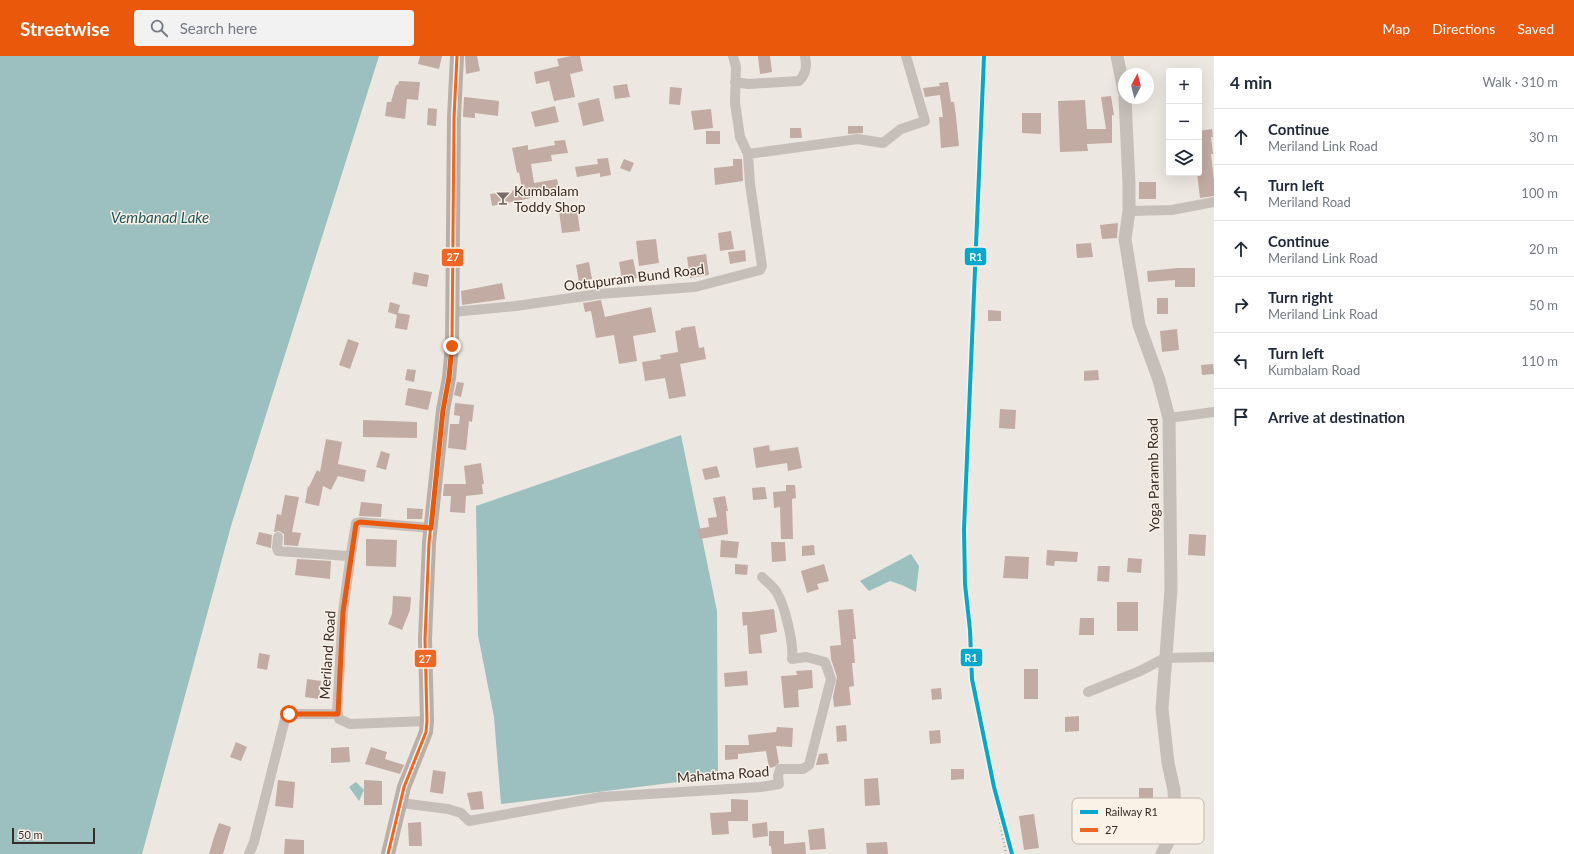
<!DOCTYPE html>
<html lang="en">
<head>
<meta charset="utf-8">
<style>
	:root { --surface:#fff; --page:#f2f2f3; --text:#1f2937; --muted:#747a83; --line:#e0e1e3; --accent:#ea580c }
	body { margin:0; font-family:Lato,sans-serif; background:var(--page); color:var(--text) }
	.controls { position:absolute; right:12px; top:12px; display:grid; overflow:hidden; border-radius:4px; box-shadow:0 4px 16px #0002 }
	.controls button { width:36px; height:36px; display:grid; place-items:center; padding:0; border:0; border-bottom:1px solid var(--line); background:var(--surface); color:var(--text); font:20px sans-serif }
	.compass { position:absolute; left:1118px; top:12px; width:36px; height:36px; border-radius:50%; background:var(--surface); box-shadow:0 4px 16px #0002; rotate:7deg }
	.scale { position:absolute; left:12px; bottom:10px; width:83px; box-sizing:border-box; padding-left:4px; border:2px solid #372c27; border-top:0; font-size:11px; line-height:14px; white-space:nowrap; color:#372c27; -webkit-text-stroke:3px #faf1e7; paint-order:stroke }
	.stop { position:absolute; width:12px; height:12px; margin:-9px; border:3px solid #ea580c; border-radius:50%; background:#fff }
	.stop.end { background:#ea580c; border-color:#fff; box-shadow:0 1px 4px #0008 }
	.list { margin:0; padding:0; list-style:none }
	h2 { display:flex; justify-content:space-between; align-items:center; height:52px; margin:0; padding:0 16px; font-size:17px }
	h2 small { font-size:13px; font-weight:400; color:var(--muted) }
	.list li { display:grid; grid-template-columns:26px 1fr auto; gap:12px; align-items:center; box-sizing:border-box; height:56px; padding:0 16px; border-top:1px solid var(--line) }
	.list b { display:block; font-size:15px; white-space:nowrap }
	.list p { margin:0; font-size:13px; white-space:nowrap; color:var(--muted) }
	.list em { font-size:13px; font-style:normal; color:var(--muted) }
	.icon { flex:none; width:22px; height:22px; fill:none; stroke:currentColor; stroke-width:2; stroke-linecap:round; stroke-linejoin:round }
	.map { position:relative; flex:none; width:1214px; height:798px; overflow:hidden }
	header { display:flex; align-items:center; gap:24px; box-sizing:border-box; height:56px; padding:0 20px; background:var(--accent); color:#fff }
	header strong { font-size:19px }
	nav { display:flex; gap:22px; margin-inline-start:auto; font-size:14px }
	.search { width:280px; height:36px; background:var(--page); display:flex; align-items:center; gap:10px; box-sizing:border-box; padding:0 14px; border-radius:4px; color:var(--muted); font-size:15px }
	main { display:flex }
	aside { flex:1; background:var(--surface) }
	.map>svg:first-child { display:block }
	.water { fill:#9cbfbf }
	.building { fill:#c2aba2 }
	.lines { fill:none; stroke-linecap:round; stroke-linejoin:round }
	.minor { stroke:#c6bfb9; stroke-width:10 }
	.tertiary { stroke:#c6bfb9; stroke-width:13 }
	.secondary { stroke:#b7afa9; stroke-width:14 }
	.rail { stroke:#aea8a3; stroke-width:3; stroke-dasharray:1 3; stroke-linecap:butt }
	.bus-1-casing { stroke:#faf1e7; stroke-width:6 }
	.bus-1 { stroke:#f26522; stroke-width:3 }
	.rail-1-casing { stroke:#faf1e7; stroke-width:7 }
	.rail-1 { stroke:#00a9ce; stroke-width:4 }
	.route { stroke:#ea580c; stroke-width:5 }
	.labels { text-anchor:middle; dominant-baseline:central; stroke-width:3; stroke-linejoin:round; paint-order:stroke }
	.poi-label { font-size:14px; fill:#372c27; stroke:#faf1e7; text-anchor:start }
	.street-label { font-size:14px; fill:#372c27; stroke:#faf1e7 }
	.water-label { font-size:15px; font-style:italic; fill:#1b565a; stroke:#faf1e7 }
	.key { fill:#faf1e7; stroke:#c0b6ad; stroke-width:1 }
	.key-label { font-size:11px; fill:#372c27 }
	.line-badge { stroke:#faf1e7; stroke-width:1.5 }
	.badge-label { font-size:11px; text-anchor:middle; font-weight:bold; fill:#fff }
</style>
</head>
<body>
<header>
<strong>Streetwise</strong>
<div class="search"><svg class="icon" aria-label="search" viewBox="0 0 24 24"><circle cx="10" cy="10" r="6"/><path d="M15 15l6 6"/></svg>Search here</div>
<nav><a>Map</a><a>Directions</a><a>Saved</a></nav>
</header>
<main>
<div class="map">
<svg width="1214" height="798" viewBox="0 0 1214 798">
	<rect width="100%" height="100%" fill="#ede7e1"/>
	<path class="water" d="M0,0h379l-148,470 -89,328h-142z
		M681,379l36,176 1,166 -217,27 -7,-87 -16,-82 -2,-129z
		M911,498l8,12 -3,26 -14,-7 -12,-4 -21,10 -9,-10z
		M356,726l8,8 -5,11 -10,-14z"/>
	<path class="building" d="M420,0h22l-3,13 -21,-5z
		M465,0h12l3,15 -14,3z
		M571,0h9l3,15 -13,3 5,23 -21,4 -5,-20 -13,3 -2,-12 25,-6 -2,-7z
		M758,0h12l2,16 -12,2z
		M399,25l21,1 -2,18 -11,-1 -2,20 -20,-3 2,-14h4l5,-17h2z
		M948,26l3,20h3l2,14 3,30 -18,2 -2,-31h4l-3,-22 -15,2 -2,-9 17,-2 -1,-3z
		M627,28l3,13 -15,2 -2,-13z
		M670,31l12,1 -2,17 -11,-1z
		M1111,40l3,19h-2v28l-25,1 1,7 -28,1 -2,-51 27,-1 2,29h19l-5,-32z
		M464,41l35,4 -1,15 -23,-3v5l-12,-1z
		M599,42l5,23 -21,5 -5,-23z
		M555,50l4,16 -24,5 -4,-15z
		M428,52l9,1 -1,17 -9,-1z
		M711,53l2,19 -19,2 -3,-19z
		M1022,57h19v21l-19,-1z
		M848,70h15v7l-15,1z
		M790,72h11l1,10h-12z
		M1212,73l1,8h-2l2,17h-2l3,26v16l-14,2 -3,-25h2v-42z
		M706,75h14v13h-14z
		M565,84l3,13 -17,2 1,6 -21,3 3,19 23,-4 3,13 -68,14 -2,-12 32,-5 -3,-17 -2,1 -5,-25 16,-3v5l27,-5 -1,-4z
		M608,102l3,17 -11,2v-4l-23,4 -2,-10 23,-3 -1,-5z
		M624,103l10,4 -4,9 -10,-4z
		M733,103h9l1,22 -28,4 -1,-17 19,-2z
		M1139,126h17v17h-17z
		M577,153l3,22 -18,2 -3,-22z
		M1118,167l-1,15 -15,1 -2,-14z
		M731,175l3,18 -14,2 -2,-18z
		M656,183l3,24 -20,3 -3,-25z
		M1091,187l2,14 -16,1 -1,-14z
		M745,194l1,11 -16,3 -2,-12z
		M706,198l3,21 -19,3 -3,-21z
		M633,203l4,19 -15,2 -3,-18z
		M589,206l3,17 -13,3 -3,-17z
		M1178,212h17v19h-20v-7l-27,2 -1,-11z
		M414,216l15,3 -2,12 -15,-3z
		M502,227l3,16 -43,6 -1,-14z
		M1157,242h11v16h-11z
		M601,244l4,17 46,-10 5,25 -23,4 4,25 -18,3 -5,-29 -18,3 -5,-27 -6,1 -2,-9z
		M390,246l10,3 -2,8 12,2 -3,15 -12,-2 2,-13 -9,-3z
		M988,254l13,1v10h-13z
		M695,270l4,22 5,-1 2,12 -26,5 6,32 -17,3 -4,-21 -20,3 -3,-19 19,-3 -1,-4 18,-3 -3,-21 6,-1v-2z
		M1177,273l2,21 -17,2 -2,-21z
		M348,283l11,4 -9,26 -11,-4z
		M1213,308l1,10 -12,1 -1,-10z
		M407,313l9,1 -2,12 -9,-2z
		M1098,314l1,10 -15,1v-10z
		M457,326l7,1 -3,14 -7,-2z
		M408,332l24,4 -4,18 -23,-5z
		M455,347l19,2 -2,17 -3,-1 -3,29 -18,-2 2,-24h9l1,-8 -6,-1z
		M1000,353l16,1 -1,19 -16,-1z
		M363,364l54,2v16l-54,-1z
		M326,383l16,3 -4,22 28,6 -2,12 -26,-6 -7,14 -8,-4 -4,20 -14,-3 3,-17 1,1 8,-17 3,2z
		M769,389l1,6 28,-4 4,21 -14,3 -1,-8 -31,5 -3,-20z
		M381,395l9,3 -4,16 -10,-3z
		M481,407l3,21h-2l1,10 -17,2 -1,17 -15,-1 1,-16h-8l1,-12h22l-2,-18z
		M717,410l3,11 -15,3 -3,-11z
		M786,429h9l1,13 -4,1 1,40h-12l-1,-32 -6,1 -1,-16 13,-1z
		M765,431l2,12 -14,1 -1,-12z
		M285,439l14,2 -7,35 9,1 -3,13 -14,-1v-11l-5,-3 -5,1 3,-18 4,1z
		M725,440l3,15h-2l2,23 -28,5 -3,-10 12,-2 -1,-9 9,-1 -4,-19z
		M361,446l21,2 -1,13 -22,-1z
		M407,452l16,1 -1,10h-15z
		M259,476l13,3 -1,13 -15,-4z
		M1189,478l17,1 -1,21 -17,-1z
		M366,483l31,1 -1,27 -30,-1z
		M721,484l18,2 -2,16 -17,-1z
		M771,486h14l1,19 -14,1z
		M814,489l1,10 -13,1v-10z
		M1047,494l31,2 -1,10 -22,-1 -1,5 -8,-1z
		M1005,500l24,1 -1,22 -25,-1z
		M1128,502l14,1 -1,14 -14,-1z
		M297,503l34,2 -1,18 -35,-4z
		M735,508l13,1 -1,10 -12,-1z
		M824,508l5,17 -12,3 2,5 -12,4 -6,-22z
		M1098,510h12l-1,16 -12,-1z
		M393,540l18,1 -1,13 -8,20 -14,-6 4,-10z
		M1117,546h21v29h-21z
		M774,553l3,23 -17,3 2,18 -13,1 -2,-29 -4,1 -1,-14h9z
		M853,553l3,30h-3l2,24h-3l2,23 -5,1 2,18 -17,2 -1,-10 4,-20 -6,-18 -1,-13 11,-1 -3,-35z
		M1080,562h14v17h-15z
		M259,597l11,2 -3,15 -10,-2z
		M1024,613h14v30h-14z
		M812,614l1,18 -15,2 1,17 -15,1 -3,-32 16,-1 -1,-4z
		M747,615l1,14 -23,2 -1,-14z
		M307,623l14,2 -2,18 -14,-2z
		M941,632l1,11 -10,1 -1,-11z
		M1079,660v15l-14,1v-15z
		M846,669l1,16 -10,1 -1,-16z
		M777,671l16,1 -1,19 -16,-1 3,17 -5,4 -5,1 -3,-17 -28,3v5l-13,1v-15h24l-1,-10 28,-3z
		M940,674l1,13 -11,1 -1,-13z
		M236,686l11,5 -6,14 -11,-4z
		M349,691l1,15 -19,1v-15z
		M371,691l16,5 -2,7 19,6 -4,9 -35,-10z
		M827,697l2,11 -13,1 3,-11z
		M951,713h13v10l-13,1z
		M433,714l13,2 -3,22 -13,-2z
		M878,722l2,27 -15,1 -1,-27z
		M278,724l17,2 -2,26 -18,-2z
		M364,724l18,1v24h-18z
		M1139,732h14v17h-14z
		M482,735l2,18 -13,1 -4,-17z
		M731,743l17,1v21h-20l1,13 -17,1 -2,-22 21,-1z
		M1034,758l5,34 -15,2 -5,-34z
		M421,766l1,24h-13l-1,-23z
		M767,766l1,14 -15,2 -1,-14z
		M219,767l12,4 -8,27h-14l5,-17z
		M824,772l2,21 -16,1 -2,-20z
		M769,775h15v13l21,-2 1,12h-34l-1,-8h-2z
		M285,783l19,1v14h-20z
		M887,786l1,12h-21l-1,-11z"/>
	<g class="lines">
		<path class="minor" d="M735,26l13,2 51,-3c7,-7 8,-14 6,-25
			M748,98l110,-15 25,4 18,-14 24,-8 -19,-65
			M1129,155l43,-1 42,-8
			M453,256l63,-6 83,-12 96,-7 65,-17 2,-4 -12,-82 -2,-30 -8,-17 -5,-34 1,-36 -3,-11
			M1169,362l45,-6
			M278,481l-1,11 1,3 70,5 3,-3 5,-30 4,-1 71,6
			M351,497l-8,59 -6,99 2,8 11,5 77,-3
			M1088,636l52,-21 25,-13 49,-1
			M401,747l47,6 13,4 8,8 132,-24 160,-10 18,-3 -1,-8 2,-7h23l6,-4 22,-86 -6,-17 -19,-5 -14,2c2,-15 -7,-53 -15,-66 -3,-6 -10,-11 -15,-16
			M249,798l5,-12 31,-123 4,-5h49"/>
		<path class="tertiary" d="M1117,0l7,35
			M1125,42l4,86v27l-4,28 14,86 20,55 10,38 2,171 -9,120 6,54 6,27 1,26 -6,24 -7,14"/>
		<path class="secondary" d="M388,798l16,-67 22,-55 1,-11 -2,-82 4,-96 14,-133 6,-32 3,-32 2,-228 3,-62"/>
		<path class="rail" d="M994,731l12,67"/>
		<defs>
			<path id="bus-1" d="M388,798l16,-67 22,-55 1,-11 -2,-82 4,-96 14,-133 6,-32 3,-32 2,-228 3,-62"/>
		</defs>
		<use href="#bus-1" class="bus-1-casing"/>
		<use href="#bus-1" class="bus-1"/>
		<defs>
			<path id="rail-1" d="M984,0l-20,473 1,55 5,46 2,49 22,108 18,67"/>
		</defs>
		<use href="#rail-1" class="rail-1-casing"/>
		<use href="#rail-1" class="rail-1"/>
	</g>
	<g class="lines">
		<path class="route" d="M289,658h49l5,-102 13,-88 4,-2 71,6 12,-118 6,-32 3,-32"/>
	</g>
	<defs>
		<symbol id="bar-bare" viewBox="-9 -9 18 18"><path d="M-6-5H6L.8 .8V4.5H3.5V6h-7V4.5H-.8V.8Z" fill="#776d68" stroke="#faf1e7" stroke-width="2.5" paint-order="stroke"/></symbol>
	</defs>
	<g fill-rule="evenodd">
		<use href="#bar-bare" x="493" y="132" width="20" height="20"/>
	</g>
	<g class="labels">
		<g class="poi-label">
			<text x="514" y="134">Kumbalam<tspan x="514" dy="16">Toddy Shop</tspan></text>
		</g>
		<g class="street-label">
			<text transform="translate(634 221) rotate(-7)">Ootupuram Bund Road</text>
			<text transform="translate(1153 419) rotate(-91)">Yoga Paramb Road</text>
			<text transform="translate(327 599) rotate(-86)">Meriland Road</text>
			<text transform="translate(723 718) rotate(-4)">Mahatma Road</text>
		</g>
		<g class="water-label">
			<text x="160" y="161">Vembanad Lake</text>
		</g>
	</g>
	<rect x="1072" y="742" width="132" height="46" rx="6" class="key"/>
	<rect x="1080" y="754" width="18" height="4" fill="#00a9ce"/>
	<rect x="1080" y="772" width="18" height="4" fill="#f26522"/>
	<g class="key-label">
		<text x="1105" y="760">Railway R1</text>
		<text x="1105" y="778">27</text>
	</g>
	<g class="line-badge">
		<rect x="964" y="191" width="23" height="19" rx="4" fill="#00a9ce"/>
		<rect x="441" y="192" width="23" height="19" rx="4" fill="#f26522"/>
		<rect x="960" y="592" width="23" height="19" rx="4" fill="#00a9ce"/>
		<rect x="414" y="593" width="23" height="19" rx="4" fill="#f26522"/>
	</g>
	<g class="badge-label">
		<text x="976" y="205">R1</text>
		<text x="453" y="205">27</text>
		<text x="971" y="606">R1</text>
		<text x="425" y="607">27</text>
	</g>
</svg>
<div class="controls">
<button>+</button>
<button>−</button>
<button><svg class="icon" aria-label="layers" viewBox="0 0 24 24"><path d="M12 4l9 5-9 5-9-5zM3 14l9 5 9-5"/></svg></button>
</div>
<svg class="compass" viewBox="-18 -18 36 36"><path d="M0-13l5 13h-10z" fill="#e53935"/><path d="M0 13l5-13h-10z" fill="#747a83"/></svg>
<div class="scale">50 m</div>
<div class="stop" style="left:289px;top:658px"></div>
<div class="stop end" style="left:452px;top:290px"></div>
</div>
<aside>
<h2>4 min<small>Walk · 310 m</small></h2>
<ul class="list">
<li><svg class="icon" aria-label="ahead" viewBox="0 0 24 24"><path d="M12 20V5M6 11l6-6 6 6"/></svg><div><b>Continue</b><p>Meriland Link Road</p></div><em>30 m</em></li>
<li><svg class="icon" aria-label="left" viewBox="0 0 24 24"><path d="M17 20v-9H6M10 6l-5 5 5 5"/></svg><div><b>Turn left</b><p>Meriland Road</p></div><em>100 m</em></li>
<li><svg class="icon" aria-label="ahead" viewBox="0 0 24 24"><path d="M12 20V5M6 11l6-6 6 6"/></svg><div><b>Continue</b><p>Meriland Link Road</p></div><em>20 m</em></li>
<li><svg class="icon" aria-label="right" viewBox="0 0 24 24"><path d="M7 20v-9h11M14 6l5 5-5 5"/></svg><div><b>Turn right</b><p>Meriland Link Road</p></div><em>50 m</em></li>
<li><svg class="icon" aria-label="left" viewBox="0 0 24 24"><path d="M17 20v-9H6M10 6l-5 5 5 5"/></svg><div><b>Turn left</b><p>Kumbalam Road</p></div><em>110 m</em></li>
<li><svg class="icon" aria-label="arrive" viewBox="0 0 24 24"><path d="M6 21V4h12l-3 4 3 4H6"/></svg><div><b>Arrive at destination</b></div></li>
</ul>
</aside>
</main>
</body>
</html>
